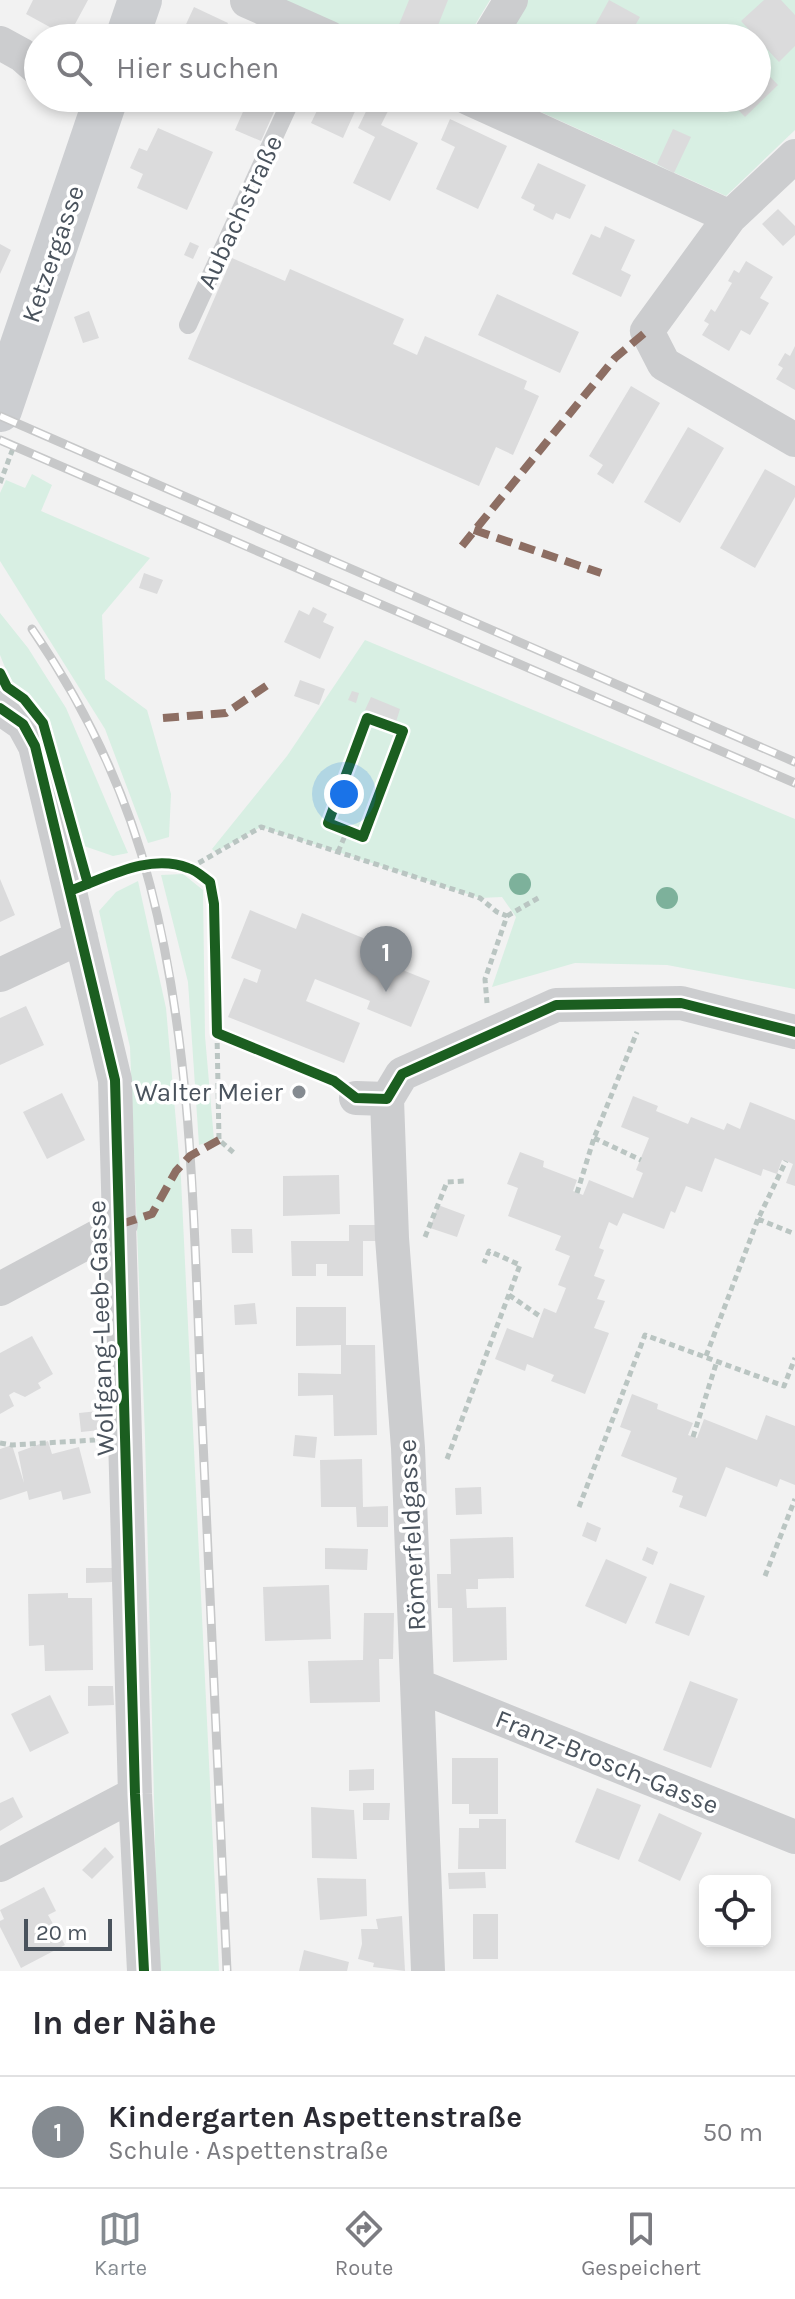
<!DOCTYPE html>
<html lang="de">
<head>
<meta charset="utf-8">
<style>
	:root { --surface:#fff; --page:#f7f7f7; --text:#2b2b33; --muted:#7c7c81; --line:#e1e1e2; --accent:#858b91 }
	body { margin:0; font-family:Karla,sans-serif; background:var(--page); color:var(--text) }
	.controls { position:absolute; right:24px; bottom:24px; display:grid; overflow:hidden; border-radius:12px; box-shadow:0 4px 12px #0003 }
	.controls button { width:72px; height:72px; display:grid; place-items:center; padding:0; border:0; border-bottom:2px solid var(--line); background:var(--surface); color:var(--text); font:40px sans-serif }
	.scale { position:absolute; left:24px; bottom:20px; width:88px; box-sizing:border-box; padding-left:8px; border:4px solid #4a535d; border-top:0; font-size:22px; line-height:28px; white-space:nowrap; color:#4a535d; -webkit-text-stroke:6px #fff; paint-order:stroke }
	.you { position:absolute; left:344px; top:794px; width:28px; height:28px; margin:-20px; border:6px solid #fff; border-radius:50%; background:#1a73e8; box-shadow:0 0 0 12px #1a73e833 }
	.badge { display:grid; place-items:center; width:52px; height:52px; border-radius:50%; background:var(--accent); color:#fff; font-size:26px; font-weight:700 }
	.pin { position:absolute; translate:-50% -66px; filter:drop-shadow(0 2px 4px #0008) }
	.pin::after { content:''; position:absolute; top:42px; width:28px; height:24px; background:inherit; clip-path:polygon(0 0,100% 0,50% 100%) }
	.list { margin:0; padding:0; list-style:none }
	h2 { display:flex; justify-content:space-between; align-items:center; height:104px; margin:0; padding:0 32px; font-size:34px }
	h2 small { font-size:26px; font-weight:400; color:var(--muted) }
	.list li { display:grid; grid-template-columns:52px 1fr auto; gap:24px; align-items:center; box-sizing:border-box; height:112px; padding:0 32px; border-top:2px solid var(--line) }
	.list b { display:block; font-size:30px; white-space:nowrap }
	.list p { margin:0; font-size:26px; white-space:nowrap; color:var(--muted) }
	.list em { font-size:26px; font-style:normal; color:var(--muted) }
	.icon { flex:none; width:44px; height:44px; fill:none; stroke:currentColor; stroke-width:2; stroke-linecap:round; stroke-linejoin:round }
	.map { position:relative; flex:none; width:795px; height:1971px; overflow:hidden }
	.search { position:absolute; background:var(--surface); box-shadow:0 4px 12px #0003; left:24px; right:24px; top:24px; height:88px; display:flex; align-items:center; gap:20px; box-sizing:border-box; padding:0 28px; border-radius:44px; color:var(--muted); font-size:30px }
	.sheet { height:216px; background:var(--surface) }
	nav { display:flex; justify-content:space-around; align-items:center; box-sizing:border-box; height:112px; border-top:2px solid var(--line); background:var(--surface); font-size:22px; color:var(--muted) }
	nav a { display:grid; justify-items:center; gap:4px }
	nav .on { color:var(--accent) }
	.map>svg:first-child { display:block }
	.green { fill:#d8efe3 }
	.building { fill:#dbdbdc }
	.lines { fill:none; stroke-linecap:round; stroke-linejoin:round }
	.path { stroke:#bac5c2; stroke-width:5; stroke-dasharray:6 4; stroke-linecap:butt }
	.service { stroke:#cccdcf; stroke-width:18 }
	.minor { stroke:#cccdcf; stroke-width:34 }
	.secondary { stroke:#ccced1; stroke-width:44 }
	.rail-casing { stroke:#c7c8c9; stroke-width:9 }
	.rail { stroke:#fff; stroke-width:6; stroke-dasharray:18; stroke-linecap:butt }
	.quiet { stroke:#8d6e63; stroke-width:8; stroke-dasharray:16 8; stroke-linecap:butt }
	.cycleway-casing { stroke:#fff; stroke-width:15 }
	.cycleway { stroke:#1b5e20; stroke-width:10 }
	.tree { fill:#7db19b }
	.poi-dot { fill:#858b91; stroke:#fff; stroke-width:3 }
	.labels { text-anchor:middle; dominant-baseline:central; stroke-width:7; stroke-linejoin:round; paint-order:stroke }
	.street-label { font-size:26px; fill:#4a535d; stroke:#fff }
	.poi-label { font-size:26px; fill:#4a535d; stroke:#fff; text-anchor:end }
</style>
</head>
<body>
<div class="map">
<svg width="795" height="1971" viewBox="0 0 795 1971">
	<rect width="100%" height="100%" fill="#f2f2f2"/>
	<path class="green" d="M275,0h215l-23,38h-108z
		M528,0h267v130l-69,66 -216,-98h247v-60h-252z
		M32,474l20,11 -11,26 109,47 -48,57 3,64 42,31 24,84 -2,43 -21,6 -43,-114 -105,-168v-68l6,-13 19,8z
		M0,613l28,35 38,60 62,145 -15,3 -29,-10 -35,-128 -38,-36 -11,-27z
		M365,640l430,179v170l-128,-24 -92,-2 -83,24 24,-70 -14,-20 -22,1 -219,-71 -46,25 -3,-3 75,-93z
		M183,874l20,16 2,146 9,104 -15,5 -11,-163 -27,-107z
		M138,881l28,127 15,171 38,792h-59l-2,-11 -13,-523 -15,-390 -31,-136 17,-19z"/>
	<path class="building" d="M33,0h55l-20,37 -42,-23z
		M409,0h39l-15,38 -35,-11z
		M609,0l31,17 -12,21h-40z
		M764,0h17l14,15v31l-16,16 -38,-41z
		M194,7l34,16 -7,15h-47l2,-5 5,2z
		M533,29l16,9h-21z
		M757,63l21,22 -33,32 -18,-19h30z
		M249,98h18l11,5 -17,38 -26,-11z
		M323,98h38l-18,40 -32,-15z
		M651,98h37l-6,14z
		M372,99l18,8 -9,18 37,18 -28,58 -37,-18 22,-46 -17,-9z
		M450,119l57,27 -29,63 -42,-20 19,-42 -14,-7z
		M158,128l55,24 -26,58 -50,-22 6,-14 -13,-6 9,-20 8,3z
		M673,129l18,8 -17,36 -17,-9z
		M538,163l48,22 -16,34 -14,-6 -3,7 -20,-10 2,-5 -14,-7z
		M778,209l17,17v9l-12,11 -21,-22z
		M605,226l30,14 -14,30 10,5 -10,22 -49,-23 19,-40 9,4z
		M190,242l9,4 -6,13 -9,-4z
		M0,244l11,6 -11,24z
		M232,258l53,23 5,-12 114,50 -11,25 24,11 8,-19 102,45 -3,8 15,7 -26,59 -17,-8 -17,39 -291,-127z
		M746,261l27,16 -13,21 9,5 -19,32 -9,-5 -12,21 -27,-16 7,-11 -5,-3 7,-12 4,3 17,-29 -4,-2 6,-11 5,3z
		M497,294l82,38 -19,41 -82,-38z
		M89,311l10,27 -16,5 -9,-26z
		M795,346v44l-19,-11 7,-11 -5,-3 7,-12 5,3z
		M631,386l29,17 -47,81 -16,-10 6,-9 -14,-9z
		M688,427l36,21 -44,75 -36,-21z
		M765,469l30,17v11l-40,71 -35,-20z
		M144,573l19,7 -6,14 -18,-6z
		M313,607l14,7 -4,8 11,5 -14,32 -36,-17 15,-32 10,5z
		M300,680l25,9 -6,16 -25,-9z
		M352,691l7,2 -3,10 -8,-3z
		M371,697l29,12 -4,13 -31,-12z
		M0,879l15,36 -15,7z
		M250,910l46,19 6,-16 88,36 -5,14 45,18 -19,46 -44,-18 3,-8 -55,-22 -9,22 54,22 -16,40 -116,-46 16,-39 13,5 4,-13 -30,-12z
		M26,1006l18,39 -44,20v-47z
		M62,1093l23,47 -38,19 -24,-47z
		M633,1096l25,10 -2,5 32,13 3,-7 33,13 3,-7 13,6 10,-27 45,18v66l-9,-3 7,-19 -7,-3 -4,-1 -5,14 -14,-5 -2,7 -46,-18 -13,34 -16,-6 -11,27 -4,-2 -7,18 -41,-16 -6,13 -8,-4 -10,26 5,2 -10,26 11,4 -8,19 8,2 -11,27 15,5 -24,61 -34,-13 3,-6 -27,-11 -2,7 -30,-12 12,-31 26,10 11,-30 12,5 10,-25 -8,-3 12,-29 -15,-6 6,-14 -53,-20 10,-28 -11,-4 13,-32 24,9 -1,6 34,13 -4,11 10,4 6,-15 44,18 10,-25 -7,-3 13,-32 -28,-11z
		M339,1175l1,39 -57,2v-40z
		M438,1205l27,10 -8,22 -27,-9z
		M349,1225h30v16h-16v35h-36v-12h-11v12h-24l-1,-35h58z
		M231,1229h21l1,24h-21z
		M255,1303l2,21 -22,1 -1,-20z
		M296,1307h50v38h29l2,90 -43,1 -1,-41 -35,1v-23l43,1v-29l-45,1z
		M32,1336l21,38 -15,9 3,5 -16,9 -11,-5 -5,3 5,11 -14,8v-61z
		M632,1394l26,10 -1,5 36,14 -5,12 9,3 7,-19 53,21 9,-25 29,11v59l-15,-6 -3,8 -51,-20 -20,50 -27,-10 4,-11 -11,-4 5,-14 -56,-22 10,-25 -11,-4z
		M108,1410l1,19 -28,3 -2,-19z
		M295,1435l22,2 -2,21 -22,-2z
		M48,1441l4,13 27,-7 12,46 -28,7 -2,-9 -32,9 -2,-9 -27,9v-51l12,-4 12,38 -6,-31z
		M362,1459l1,48 25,-1v21h-31l-1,-20h-35l-1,-47z
		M481,1487l1,27 -26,1 -1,-27z
		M587,1522l14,6 -5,14 -14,-6z
		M513,1537l1,41 -36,1v10h-12l1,19 39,-1 1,53 -54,2 -1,-54h-14l-1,-34h14l-1,-35z
		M647,1547l11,5 -5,13 -11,-5z
		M325,1548l43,1 -1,21 -42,-1z
		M606,1559l41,18 -21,47 -41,-18z
		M86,1568h26v14l-26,1z
		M670,1583l35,13 -16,40 -34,-13z
		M329,1585l2,54 -66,2 -2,-54z
		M68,1593v5h24l1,72 -48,1 -1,-26 -15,1 -1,-52z
		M364,1613h30l-1,46h-14l1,43 -70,1 -2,-42 55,-1z
		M690,1681l48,18 -27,69 -48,-18z
		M88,1686h25l1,19 -26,1z
		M50,1695l19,38 -39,19 -19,-38z
		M452,1758h46v56h-29v-10h-17z
		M374,1769v21l-25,1v-21z
		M597,1788l44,17 -22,55 -44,-18z
		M13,1797l10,20 -23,14v-28z
		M363,1803h27l-1,17h-26z
		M311,1807l43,3 3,49 -45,-1z
		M659,1813l43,20 -22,48 -42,-20z
		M479,1819h27v50h-48l1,-41h20z
		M105,1847l9,10 -22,22 -10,-9z
		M485,1872l1,16 -37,1 -1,-16z
		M317,1878l49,1 1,37 -47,4z
		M44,1887l12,24 -8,4 17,30 -44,23 -21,-41v-6l4,-2 -4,-9z
		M473,1914h25v45h-25z
		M402,1916l3,55 -32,-4 1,-4 -16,-4 4,-15 -1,-15h17l-2,-10z
		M304,1950l45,12 -2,9h-48z"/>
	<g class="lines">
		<path class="path" d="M0,483l15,-40
			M338,852l9,-21
			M190,868l71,-41 219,71 17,14 10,4 -22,63 2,24
			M507,916l33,-19
			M217,1033l2,107 15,13
			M594,1138l47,22
			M577,1193l17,-55 43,-106
			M758,1219l37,15
			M425,1237l22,-55 18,-1
			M509,1295l32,22
			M706,1356l52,-137 28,-58
			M693,1437l24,-76
			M0,1443l12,2 83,-5
			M447,1459l73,-194 -31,-14 -5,12
			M579,1507l66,-172 139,51 11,-28
			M765,1576l30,-77"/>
		<path class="service" d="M188,325l104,-227"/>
		<path class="minor" d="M247,1l83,37
			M488,38l23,-38
			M0,43l22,12 16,14
			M468,98l262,119
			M795,156l-65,61 -83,114 17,33 131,76
			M0,708l23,16 12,22 80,334 20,714 9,177
			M0,975l81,-38
			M356,1098l31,1
			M387,1099l5,139 16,210 20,523
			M387,1099l15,-25 154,-69 125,-2 114,29
			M0,1289l121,-65
			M419,1686l376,151
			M0,1865l135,-71"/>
		<path class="secondary" d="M127,38l13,-38
			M0,410l106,-312"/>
		<defs>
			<path id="rail" d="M0,416l795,346
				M0,440l795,343
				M32,629c53,77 95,165 118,256 45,173 44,356 52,534 8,184 17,368 25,552"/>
		</defs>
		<use href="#rail" class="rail-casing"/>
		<use href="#rail" class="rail"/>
		<path class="quiet" d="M474,530l127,43
			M462,546l153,-188 32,-27
			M163,718l63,-5 46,-31
			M121,1224l31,-10 24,-43 14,-15 29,-16"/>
		<defs>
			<path id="cycleway" d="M0,673l7,14 17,12 19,24 45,161
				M0,708l23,16 12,22 80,334 20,714 9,177
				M367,718l36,13 -40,106 -35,-14z
				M72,890c36,-13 78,-37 116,-22 8,2 15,9 22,14l4,22 3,129 117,48 22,17 31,1 15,-25 154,-69 125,-2 114,29"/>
		</defs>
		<use href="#cycleway" class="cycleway-casing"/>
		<use href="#cycleway" class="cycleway"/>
	</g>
	<g class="tree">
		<circle cx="520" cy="884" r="11"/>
		<circle cx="667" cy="898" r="11"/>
	</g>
	<circle class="poi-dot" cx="299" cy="1092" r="8"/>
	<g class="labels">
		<g class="street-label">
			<text transform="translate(240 212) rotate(-65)">Aubachstraße</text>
			<text transform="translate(53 254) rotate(-71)">Ketzergasse</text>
			<text transform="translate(101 1328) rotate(-92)">Wolfgang-Leeb-Gasse</text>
			<text transform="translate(412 1535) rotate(-93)">Römerfeldgasse</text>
			<text transform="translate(607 1762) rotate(22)">Franz-Brosch-Gasse</text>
		</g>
		<g class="poi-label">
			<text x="283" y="1092">Walter Meier</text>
		</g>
	</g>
</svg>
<div class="controls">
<button><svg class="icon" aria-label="locate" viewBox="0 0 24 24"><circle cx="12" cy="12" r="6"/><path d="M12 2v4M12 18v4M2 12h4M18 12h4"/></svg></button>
</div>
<div class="scale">20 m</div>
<div class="you"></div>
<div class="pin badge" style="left:386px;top:992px">1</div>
<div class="search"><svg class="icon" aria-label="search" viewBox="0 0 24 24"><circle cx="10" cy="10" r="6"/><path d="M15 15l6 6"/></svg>Hier suchen</div>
</div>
<section class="sheet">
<h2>In der Nähe<small></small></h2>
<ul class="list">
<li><span class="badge">1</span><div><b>Kindergarten Aspettenstraße</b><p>Schule · Aspettenstraße</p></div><em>50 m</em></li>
</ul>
</section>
<nav>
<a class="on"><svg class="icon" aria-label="map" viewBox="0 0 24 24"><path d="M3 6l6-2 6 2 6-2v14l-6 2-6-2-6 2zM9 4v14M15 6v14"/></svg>Karte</a>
<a><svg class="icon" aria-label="directions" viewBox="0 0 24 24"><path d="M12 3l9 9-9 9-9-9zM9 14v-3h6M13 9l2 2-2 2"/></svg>Route</a>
<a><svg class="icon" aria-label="saved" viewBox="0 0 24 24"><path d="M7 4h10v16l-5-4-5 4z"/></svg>Gespeichert</a>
</nav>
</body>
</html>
